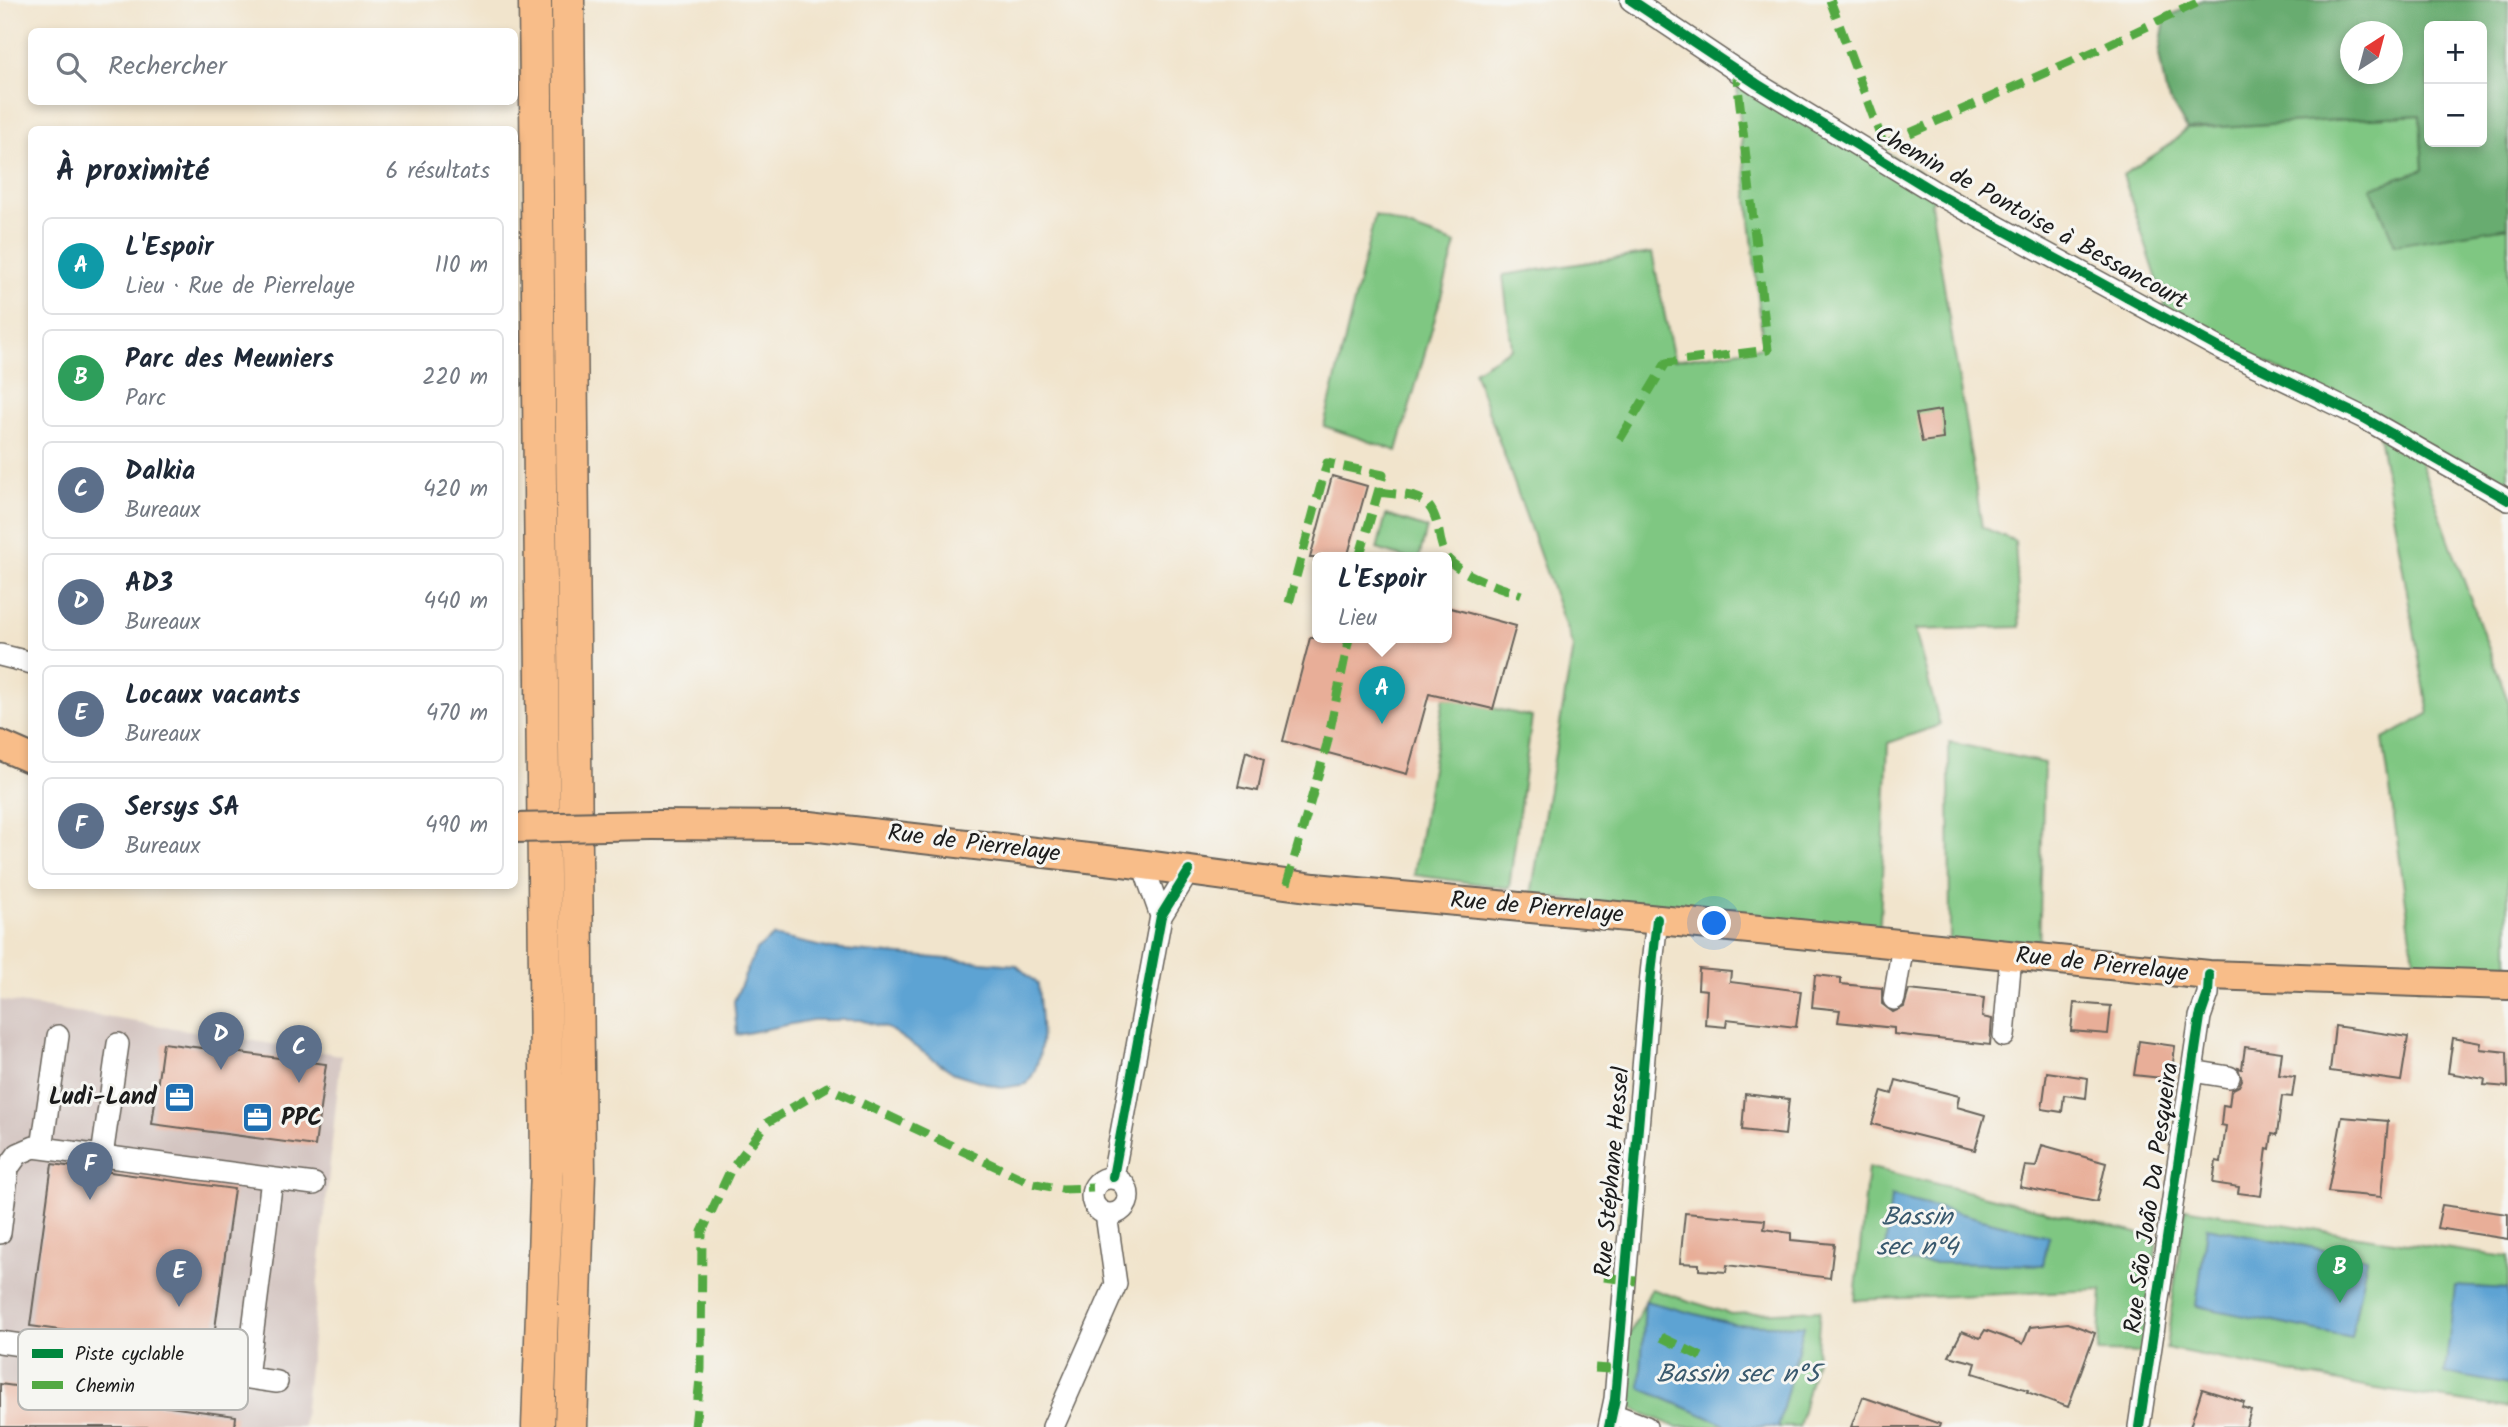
<!DOCTYPE html>
<html lang="fr">
<head>
<meta charset="utf-8">
<style>
	:root { --surface:#fff; --page:#f2f2f3; --text:#1f2937; --muted:#747a83; --line:#e0e1e3; --accent:#1f6fb2 }
	body { margin:0; font-family:Kalam,sans-serif; background:var(--page); color:var(--text) }
	.controls { position:absolute; right:21px; top:21px; display:grid; overflow:hidden; border-radius:10px; box-shadow:0 4px 10px #0003 }
	.controls button { width:63px; height:63px; display:grid; place-items:center; padding:0; border:0; border-bottom:2px solid var(--line); background:var(--surface); color:var(--text); font:35px sans-serif }
	.compass { position:absolute; left:2340px; top:21px; width:63px; height:63px; border-radius:50%; background:var(--surface); box-shadow:0 4px 10px #0003; rotate:36deg }
	.you { position:absolute; left:1715px; top:924px; width:24px; height:24px; margin:-18px; border:5px solid #fff; border-radius:50%; background:#1a73e8; box-shadow:0 0 0 10px #1a73e833 }
	.badge { display:grid; place-items:center; width:46px; height:46px; border-radius:50%; background:var(--accent); color:#fff; font-size:23px; font-weight:700 }
	.pin { position:absolute; translate:-50% -58px; filter:drop-shadow(0 2px 4px #0008) }
	.pin::after { content:''; position:absolute; top:37px; width:24px; height:21px; background:inherit; clip-path:polygon(0 0,100% 0,50% 100%) }
	.popup { position:absolute; left:1312px; top:552px; width:140px; height:91px; box-sizing:border-box; display:grid; place-content:center; border-radius:10px; background:var(--surface); filter:drop-shadow(0 2px 5px #0005); font-size:23px; white-space:nowrap; color:var(--muted) }
	.popup b { font-size:26px; color:var(--text) }
	.popup::after { content:''; position:absolute; left:50%; top:100%; margin-left:-14px; border:14px solid transparent; border-top-color:var(--surface) }
	.list { margin:0; padding:0; list-style:none }
	h2 { display:flex; justify-content:space-between; align-items:center; height:91px; margin:0; padding:0 28px; font-size:30px }
	h2 small { font-size:23px; font-weight:400; color:var(--muted) }
	.list li { display:grid; grid-template-columns:46px 1fr auto; gap:21px; align-items:center; box-sizing:border-box; height:98px; margin:0 14px 14px; padding:0 14px; border:2px solid var(--line); border-radius:10px }
	.list b { display:block; font-size:26px; white-space:nowrap }
	.list p { margin:0; font-size:23px; white-space:nowrap; color:var(--muted) }
	.list em { font-size:23px; font-style:normal; color:var(--muted) }
	.icon { flex:none; width:38px; height:38px; fill:none; stroke:currentColor; stroke-width:2; stroke-linecap:round; stroke-linejoin:round }
	.map { position:relative; flex:none; width:2508px; height:1427px; overflow:hidden }
	.search { position:absolute; background:var(--surface); box-shadow:0 4px 10px #0003; left:28px; top:28px; width:490px; height:77px; display:flex; align-items:center; gap:18px; box-sizing:border-box; padding:0 24px; border-radius:10px; color:var(--muted); font-size:26px }
	.panel { position:absolute; background:var(--surface); box-shadow:0 4px 10px #0003; left:28px; top:126px; width:490px; height:763px; border-radius:10px }
	.map>svg:first-child { display:block }
	.industrial { fill:#d0c0bc }
	.green { fill:#7fc782; stroke:#4e724f; stroke-width:2 }
	.forest { fill:#67ac70; stroke:#426446; stroke-width:2; fill-rule:evenodd }
	.water { fill:#5da3d3; stroke:#3c6078; stroke-width:2 }
	.building { fill:#e8ae98 }
	.lines { fill:none; stroke-linecap:round; stroke-linejoin:round }
	.minor-casing { stroke:#67625a; stroke-width:24 }
	.major-casing { stroke:#67625a; stroke-width:32 }
	.highway-casing { stroke:#67625a; stroke-width:35 }
	.minor { stroke:#fff; stroke-width:21 }
	.major { stroke:#f8bd89; stroke-width:28 }
	.highway { stroke:#f8bd89; stroke-width:32 }
	.major-bridge-casing { stroke:#67625a; stroke-width:32; stroke-linecap:butt }
	.major-bridge { stroke:#f8bd89; stroke-width:28 }
	.quiet { stroke:#52a943; stroke-width:9; stroke-dasharray:18 9; stroke-linecap:butt }
	.cycleway-casing { stroke:#f6f6f2; stroke-width:15 }
	.cycleway { stroke:#00873e; stroke-width:10 }
	.labels { text-anchor:middle; dominant-baseline:central; stroke-width:6; stroke-linejoin:round; paint-order:stroke }
	.street-label { font-size:24px; fill:#1c1c1c; stroke:#f6f6f2 }
	.poi-label { font-size:24px; font-weight:bold; fill:#1c1c1c; stroke:#f6f6f2; text-anchor:end }
	.water-label { font-size:26px; font-style:italic; fill:#39596e; stroke:#f6f6f2 }
	.key { fill:#f6f6f2; stroke:#b5b5b2; stroke-width:2 }
	.key-label { font-size:19px; fill:#1c1c1c }
</style>
</head>
<body>
<div class="map">
<svg width="2508" height="1427" viewBox="0 0 2508 1427">
	<rect width="100%" height="100%" fill="#f6f6f2"/>
	<filter id="ink" filterUnits="userSpaceOnUse"><feTurbulence type="fractalNoise" baseFrequency=".0143" numOctaves="2"/><feDisplacementMap in="SourceGraphic" scale="14" xChannelSelector="R" yChannelSelector="G"/><feConvolveMatrix kernelMatrix="1 2 1 2 8 2 1 2 1" color-interpolation-filters="sRGB"/></filter>
	<filter id="wash" filterUnits="userSpaceOnUse"><feTurbulence type="fractalNoise" baseFrequency=".00686" numOctaves="4" result="noise"/><feDisplacementMap in="SourceGraphic" scale="28" xChannelSelector="R" yChannelSelector="G"/><feGaussianBlur stdDeviation="1.57" result="paint"/><feColorMatrix in="noise" values="0 0 0 0 0 0 0 0 0 0 0 0 0 0 0 0 0 1.4 0 .05"/><feComposite in="paint" operator="in"/></filter>
	<g filter="url(#wash)">
		<rect width="100%" height="100%" fill="#f1e4cc"/>
		<path class="industrial" d="M0,1000l341,55 -38,372h-303z"/>
		<path class="green" d="M1748,69l193,116 -10,19 51,323 33,14 5,86 -105,3 25,95 -52,18 -9,199 -348,-47 42,-248 -99,-276 38,-23 -9,-73 149,-22 22,107 89,-13 -26,-256z
			M2420,115l3,55 -28,74 113,-17v268l-97,-59 97,265v287h-90l-35,-249 46,-25 -53,-295 -215,-110 4,-5 -42,-129 45,-29 19,-17z
			M1375,215l81,29 -59,207 -73,-25z
			M1386,515l41,13 -8,30h-13l-29,-9z
			M1444,697l88,20 -23,171 -95,-13z
			M1949,742l95,21 -5,191 -89,-4z
			M1868,1167l289,71 -11,115 -48,-1 4,-62 -247,10z
			M2185,1208l165,27 158,22v151l-138,-20 -204,-40z
			M1651,1289l80,25 89,-4 -4,49 -17,68h-123l-39,-16 -6,-5 -5,-9 -2,-50z"/>
		<path class="forest" d="M2202,0h306v227l-113,18 -24,-57 52,-18 -3,-55 -233,14 -21,-35 -7,-40 6,-36zM2429,26h53v116h-53zM2350,32h42v42h-42z"/>
		<path class="water" d="M773,936l59,13 184,16 22,19c2,36 11,69 -11,100l-25,4 -48,-15 -65,-44 -29,-9h-48l-75,15 -3,-34 22,-51z
			M1891,1196l158,40 -6,29 -159,-3z
			M2207,1227l160,31 -16,80 -155,-32z
			M2455,1286l53,3v96l-63,-12z
			M1645,1301l89,23 70,2 -26,101h-48l-90,-39z"/>
		<g id="blocks">
			<path class="building" d="M1941,410l2,29 -21,3 -6,-28z
				M1332,476l35,10 -20,72h-37z
				M1447,607l69,19 -23,83 -64,-15 -22,80 -124,-33 27,-103h137z
				M1246,751l18,8 -6,32 -20,-4z
				M1699,969l32,3 -1,10 71,9 -5,36 -69,-8 -1,8 -21,-2 2,-35 -9,-1z
				M1815,975l26,3v6l41,4v16l11,8 11,-5 5,-17 75,8 -2,19 10,2 -2,26 -96,-11v-6l-56,-6 2,-12 -28,-3z
				M2074,1003l37,3 -3,28 -37,-3z
				M2335,1026l73,11 -7,44 -71,-10z
				M2453,1038l28,5 -1,6 27,3 1,35 -24,-2 1,-6 -37,-6z
				M2139,1041l36,5 -4,33 -37,-4z
				M163,1043l163,21 -11,82 -163,-22z
				M2245,1047l37,5 -3,23 16,2 -3,20 -10,-1 -5,39 -5,-1 -2,15 -3,-1 -6,48 -23,-3 1,-6 -26,-4 3,-22 5,1 5,-36 -5,-1 2,-20 6,1 2,-16 8,-4 3,-6 -4,-12 4,1z
				M2047,1072l41,6 -2,20 -22,-3 -2,17 -20,-3z
				M1896,1080l63,16 -2,11 28,8 -10,35 -103,-26 10,-33 10,3z
				M1745,1094l44,5 -4,36 -43,-5z
				M2342,1117l46,4 -7,76 -53,-5z
				M2042,1145l64,18 -9,39 -77,-15 5,-21 11,1z
				M52,1164l182,25 -22,162 -182,-25z
				M2442,1205l66,9v25l-71,-11z
				M1685,1213l80,7 -1,9 27,4v7l43,4 -4,34 -103,-13 -1,7 -27,-2v-6l-19,-1z
				M2068,1323l27,10 -27,74 -41,-15 1,-2 -55,-17 3,-10 -27,-7 13,-25 18,7 5,-8 38,14 7,-17z
				M0,1384l236,32 -1,11h-235z
				M2202,1389l42,13 -2,5 9,3 -5,17h-56z
				M1863,1397l77,27 -1,3h-88z"/>
		</g>
	</g>
	<g filter="url(#ink)">
		<use href="#blocks" fill-opacity="0" stroke="#67625a" stroke-width="2"/>
		<g class="lines">
			<defs>
				<path id="minor" d="M1631,0l126,84 179,109 287,157 141,68 144,82
					M0,655l32,8
					M1143,865l18,51
					M1894,999l9,-54
					M2004,1036l7,-80
					M2192,1071l37,6
					M42,1148l16,-112
					M102,1156l16,-112
					M1113,1177l48,-261 28,-45
					M1092 1196a18 18 0 1 1 36 0a18 18 0 1 1-36 0Z
					M0,1233l8,-65 10,-14 16,-7 280,37
					M0,1342l277,40
					M247,1377l25,-198
					M1612,1414l34,13
					M1053,1427l63,-143 -10,-70
					M1609,1427l6,-28 36,-425 6,-55
					M2139,1427l61,-410 8,-23 1,-19"/>
				<path id="major" d="M0,745l32,14
					M652,825l158,1 313,36 192,26 324,30 570,57 299,10"/>
				<path id="highway" d="M535,0l12,1168 -9,259
					M568,0l11,1174 -8,253"/>
			</defs>
			<use href="#minor" class="minor-casing"/>
			<use href="#major" class="major-casing"/>
			<use href="#highway" class="highway-casing"/>
			<use href="#minor" class="minor"/>
			<use href="#major" class="major"/>
			<use href="#highway" class="highway"/>
			<defs>
				<path id="major-bridge" d="M514,828l138,-3"/>
			</defs>
			<use href="#major-bridge" class="major-bridge-casing"/>
			<use href="#major-bridge" class="major-bridge"/>
			<path class="quiet" d="M1830,0l56,151
				M1885,144l210,-93 108,-51
				M1620,439l46,-76 102,-13 -32,-280
				M1378,492c36,5 53,-1 61,40 1,7 4,20 8,26 15,18 53,29 74,37
				M1289,603l38,-140 56,12 -24,83
				M1287,884l40,-140 22,-106
				M1604,1277l32,4
				M1661,1337l43,21
				M1595,1368l28,2
				M695,1427l6,-58 1,-137 28,-61 38,-49 59,-35 204,96 31,6 31,-1"/>
			<defs>
				<path id="cycleway" d="M1631,0l126,84 179,109 287,157 141,68 144,82
					M1113,1177l48,-261 28,-45
					M1609,1427l6,-28 36,-425 6,-55
					M2139,1427l61,-410 8,-23 1,-19"/>
			</defs>
			<use href="#cycleway" class="cycleway-casing"/>
			<use href="#cycleway" class="cycleway"/>
		</g>
	</g>
	<defs>
		<symbol id="office-square" viewBox="-11 -11 22 22"><rect x="-9" y="-9" width="18" height="18" rx="4" fill="#1f6fb2" stroke="#f6f6f2"/><path d="M-6-3h4V-5.5h4V-3h4V5H-6ZM-1-4.5V-3h2v-1.5ZM-6 0V1H6V0Z" fill="#fff"/></symbol>
	</defs>
	<g fill-rule="evenodd">
		<use href="#office-square" x="162" y="1080" width="35" height="35"/>
		<use href="#office-square" x="240" y="1100" width="35" height="35"/>
	</g>
	<g class="labels">
		<g class="street-label">
			<text transform="translate(2031 218) rotate(29)">Chemin de Pontoise à Bessancourt</text>
			<text transform="translate(974 844) rotate(7)">Rue de Pierrelaye</text>
			<text transform="translate(1537 908) rotate(5)">Rue de Pierrelaye</text>
			<text transform="translate(2102 965) rotate(6)">Rue de Pierrelaye</text>
			<text transform="translate(1613 1172) rotate(-85)">Rue Stéphane Hessel</text>
			<text transform="translate(2152 1198) rotate(-82)">Rue São João Da Pesqueira</text>
		</g>
		<g class="poi-label">
			<text x="157" y="1097">Ludi-Land</text>
			<text x="281" y="1118" text-anchor="start">PPC</text>
		</g>
		<g class="water-label">
			<text x="1917" y="1218">Bassin<tspan x="1917" dy="30">sec n°4</tspan></text>
			<text x="1738" y="1375">Bassin sec n°5</text>
		</g>
	</g>
	<rect x="18" y="1329" width="230" height="81" rx="10" class="key"/>
	<rect x="32" y="1349" width="31" height="9" fill="#00873e"/>
	<rect x="32" y="1381" width="31" height="8" fill="#52a943"/>
	<g class="key-label">
		<text x="75" y="1360">Piste cyclable</text>
		<text x="75" y="1392">Chemin</text>
	</g>
</svg>
<div class="controls">
<button>+</button>
<button>−</button>
</div>
<svg class="compass" viewBox="-18 -18 36 36"><path d="M0-13l5 13h-10z" fill="#e53935"/><path d="M0 13l5-13h-10z" fill="#747a83"/></svg>
<div class="you"></div>
<div class="pin badge" style="left:1382px;top:724px;background:#0f9aa8">A</div>
<div class="popup"><b>L'Espoir</b>Lieu</div>
<div class="pin badge" style="left:2340px;top:1303px;background:#2e9e5b">B</div>
<div class="pin badge" style="left:299px;top:1083px;background:#5c6f8a">C</div>
<div class="pin badge" style="left:221px;top:1070px;background:#5c6f8a">D</div>
<div class="pin badge" style="left:179px;top:1307px;background:#5c6f8a">E</div>
<div class="pin badge" style="left:90px;top:1200px;background:#5c6f8a">F</div>
<div class="search"><svg class="icon" aria-label="search" viewBox="0 0 24 24"><circle cx="10" cy="10" r="6"/><path d="M15 15l6 6"/></svg>Rechercher</div>
<section class="panel">
<h2>À proximité<small>6 résultats</small></h2>
<ul class="list">
<li><span class="badge" style="background:#0f9aa8">A</span><div><b>L'Espoir</b><p>Lieu · Rue de Pierrelaye</p></div><em>110 m</em></li>
<li><span class="badge" style="background:#2e9e5b">B</span><div><b>Parc des Meuniers</b><p>Parc</p></div><em>220 m</em></li>
<li><span class="badge" style="background:#5c6f8a">C</span><div><b>Dalkia</b><p>Bureaux</p></div><em>420 m</em></li>
<li><span class="badge" style="background:#5c6f8a">D</span><div><b>AD3</b><p>Bureaux</p></div><em>440 m</em></li>
<li><span class="badge" style="background:#5c6f8a">E</span><div><b>Locaux vacants</b><p>Bureaux</p></div><em>470 m</em></li>
<li><span class="badge" style="background:#5c6f8a">F</span><div><b>Sersys SA</b><p>Bureaux</p></div><em>490 m</em></li>
</ul>
</section>
</div>
</body>
</html>
